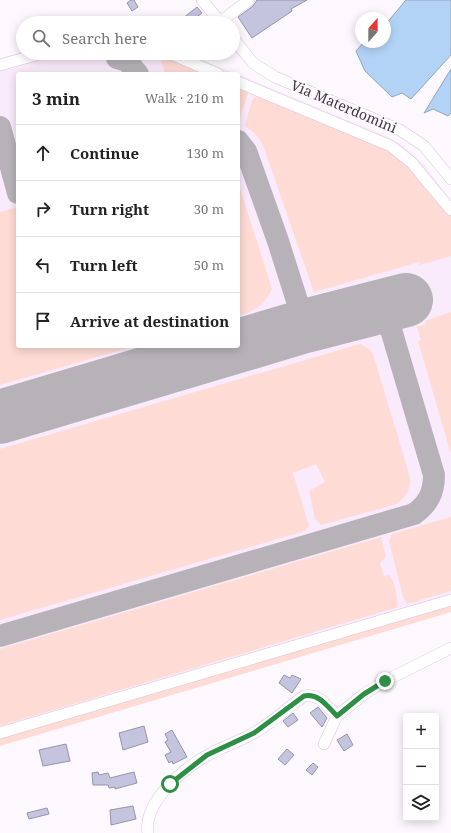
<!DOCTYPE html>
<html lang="en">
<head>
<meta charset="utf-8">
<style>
	:root { --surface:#fff; --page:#f6f6f6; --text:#222; --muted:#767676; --line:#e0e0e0 }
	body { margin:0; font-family:"Noto Serif",serif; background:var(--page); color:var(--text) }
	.controls { position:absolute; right:12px; bottom:12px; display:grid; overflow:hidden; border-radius:4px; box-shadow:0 2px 10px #0003 }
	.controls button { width:36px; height:36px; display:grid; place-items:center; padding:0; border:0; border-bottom:1px solid var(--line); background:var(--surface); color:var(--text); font:20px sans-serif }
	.compass { position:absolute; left:355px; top:12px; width:36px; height:36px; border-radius:50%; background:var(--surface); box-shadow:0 2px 10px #0003; rotate:21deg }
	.stop { position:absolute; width:12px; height:12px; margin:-9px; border:3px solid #2c8f43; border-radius:50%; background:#fff }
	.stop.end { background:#2c8f43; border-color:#fff; box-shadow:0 1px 4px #0008 }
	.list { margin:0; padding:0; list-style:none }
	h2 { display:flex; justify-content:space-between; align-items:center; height:52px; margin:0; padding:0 16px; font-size:17px }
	h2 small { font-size:13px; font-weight:400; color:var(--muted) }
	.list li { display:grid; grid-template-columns:26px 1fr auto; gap:12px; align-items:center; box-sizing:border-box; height:56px; padding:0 16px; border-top:1px solid var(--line) }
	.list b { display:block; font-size:15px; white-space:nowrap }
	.list em { font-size:13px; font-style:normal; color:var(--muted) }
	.icon { flex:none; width:22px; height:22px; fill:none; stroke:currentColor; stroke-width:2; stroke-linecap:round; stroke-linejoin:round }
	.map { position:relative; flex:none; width:451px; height:833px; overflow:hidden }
	.search { position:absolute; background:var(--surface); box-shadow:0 2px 10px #0003; left:16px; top:16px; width:224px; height:44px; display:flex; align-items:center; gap:10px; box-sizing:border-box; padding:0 14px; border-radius:22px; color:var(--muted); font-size:15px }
	.panel { position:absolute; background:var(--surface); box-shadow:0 2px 10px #0003; left:16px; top:72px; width:224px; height:276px; border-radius:4px }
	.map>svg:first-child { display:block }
	.built { fill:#f9eafc; fill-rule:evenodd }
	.green { fill:#fedbd5 }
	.water { fill:#b2d3f6; stroke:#90a4c0 }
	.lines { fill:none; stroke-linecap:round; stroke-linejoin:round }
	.taxiway { stroke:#b7b2b8; stroke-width:22 }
	.runway { stroke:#b7b2b8; stroke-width:54 }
	.building { fill:#c4c4df; stroke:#9494ad }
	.minor-casing { stroke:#d6c4da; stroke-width:12 }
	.minor { stroke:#fff; stroke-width:11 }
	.route { stroke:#2c8f43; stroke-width:5 }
	.labels { text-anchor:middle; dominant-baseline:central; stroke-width:4; stroke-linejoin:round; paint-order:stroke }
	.street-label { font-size:14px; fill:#403841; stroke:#fcf8fd }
</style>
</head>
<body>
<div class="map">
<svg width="451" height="833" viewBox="0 0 451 833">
	<rect width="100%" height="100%" fill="#fcf8fd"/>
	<path class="built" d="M23,52l163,1 196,81 22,12 20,18 27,38v410l-451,134v-688zM18,74h220v272h-220z"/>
	<path class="green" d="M160,56l48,18h-43z
		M238,86l9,3 1,4 -10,31z
		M259,94l118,49 27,17 47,55v41l-31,9 -1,-3 -105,30 -49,-141c-4,-12 -9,-18 -20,-25l7,-26z
		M238,182l34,107c-8,16 -17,22 -34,27z
		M18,207v139h117l-135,39v-173z
		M451,312v142l-33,-113 3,-1 -4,-13 9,-3 -1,-3z
		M360,344l9,5 4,5 37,123c1,12 -4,19 -13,27l-76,21 -6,-6 -6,-28 16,-9 -9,-18 -23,9 16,53 -4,5 -305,89v-171z
		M451,517v74l-44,13 -4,-7 -14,-56 3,-7z
		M381,537l5,20 -6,6 4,13 5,-1 4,6 3,11 2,15 -398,119v-77z
		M451,600v12l-451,134v-11z"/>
	<path class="water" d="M406,0h45v55l-40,44 -9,-6 -10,4 -27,-26 -9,-20 8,-9h21v-17z
		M451,69v44l-3,3 -15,-7 -9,4z"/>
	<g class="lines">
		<path class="taxiway" d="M117,58l10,3 11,13
			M0,127l18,66
			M238,141l8,10 32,90 27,85
			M0,636l414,-122c14,-10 20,-21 20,-39l-50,-169"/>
		<path class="runway" d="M0,417l305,-91 101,-26"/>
	</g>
	<path class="building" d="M131,0h3l4,7 -6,4 -5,-8z
		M257,0h50l-16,9 1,2 -40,27 -14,-21 15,-11z
		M197,7l5,6 -13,10h-12z
		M284,675l6,3 2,-3 9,4 -9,14 -13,-10z
		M318,707l9,11 -5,9 -12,-14z
		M293,713l5,7 -10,7 -5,-6z
		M144,726l4,16 -25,8 -4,-17z
		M172,730l15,27 -14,7 -1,-3 -3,2 -4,-8 6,-3 -6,-10 3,-2 -3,-6z
		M347,734l6,11 -9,6 -7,-11z
		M66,744l4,17 -27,5 -4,-16z
		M287,749l7,6 -9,10 -7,-6z
		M313,763l5,4 -6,8 -6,-5z
		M98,772l1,3 9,-2 2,5 24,-6 3,11 -22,6v-2l-6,1 -1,-3h-15l-1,-12z
		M133,806l3,13 -25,6 -1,-15z
		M47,808l2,6 -20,5 -2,-6z"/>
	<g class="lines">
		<defs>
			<path id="minor" d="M202,0l19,23
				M220,22l29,-22
				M233,38l20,25 22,14 125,53 24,16 27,33
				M169,53l49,21
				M0,65l43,-12
				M238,82l153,64 21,17 39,47
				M0,733l451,-133
				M324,744l13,-28
				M148,833c-5,-31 36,-65 60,-78 14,-8 30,-13 44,-21 19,-10 35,-26 52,-38 15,-3 23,10 33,20l27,-22 21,-13 66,-33"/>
		</defs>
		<use href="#minor" class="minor-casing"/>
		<use href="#minor" class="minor"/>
	</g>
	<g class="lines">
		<path class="route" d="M170,784l37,-29 47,-22 50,-37c15,-3 23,10 33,20l27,-22 21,-13"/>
	</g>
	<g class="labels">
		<g class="street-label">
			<text transform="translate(344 106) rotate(23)">Via Materdomini</text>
		</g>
	</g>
</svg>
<div class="controls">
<button>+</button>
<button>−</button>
<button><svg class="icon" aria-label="layers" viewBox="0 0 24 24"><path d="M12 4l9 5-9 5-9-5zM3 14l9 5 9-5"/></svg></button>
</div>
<svg class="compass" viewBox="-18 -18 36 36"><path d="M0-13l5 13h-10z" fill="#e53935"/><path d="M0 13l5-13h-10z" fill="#767676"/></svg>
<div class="stop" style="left:170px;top:784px"></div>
<div class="stop end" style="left:385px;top:681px"></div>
<div class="search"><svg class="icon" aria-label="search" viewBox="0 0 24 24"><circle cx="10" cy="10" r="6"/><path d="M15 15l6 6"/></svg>Search here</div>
<section class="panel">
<h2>3 min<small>Walk · 210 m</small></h2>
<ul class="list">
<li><svg class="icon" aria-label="ahead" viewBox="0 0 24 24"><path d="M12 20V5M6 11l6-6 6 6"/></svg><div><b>Continue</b></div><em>130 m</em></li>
<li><svg class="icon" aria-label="right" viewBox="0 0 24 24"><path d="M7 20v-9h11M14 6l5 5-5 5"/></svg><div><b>Turn right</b></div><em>30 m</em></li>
<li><svg class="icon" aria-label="left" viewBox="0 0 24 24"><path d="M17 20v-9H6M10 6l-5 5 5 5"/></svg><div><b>Turn left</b></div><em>50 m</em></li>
<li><svg class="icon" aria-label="arrive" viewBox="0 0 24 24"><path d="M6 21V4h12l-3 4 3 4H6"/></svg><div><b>Arrive at destination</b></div></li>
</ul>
</section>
</div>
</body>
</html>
